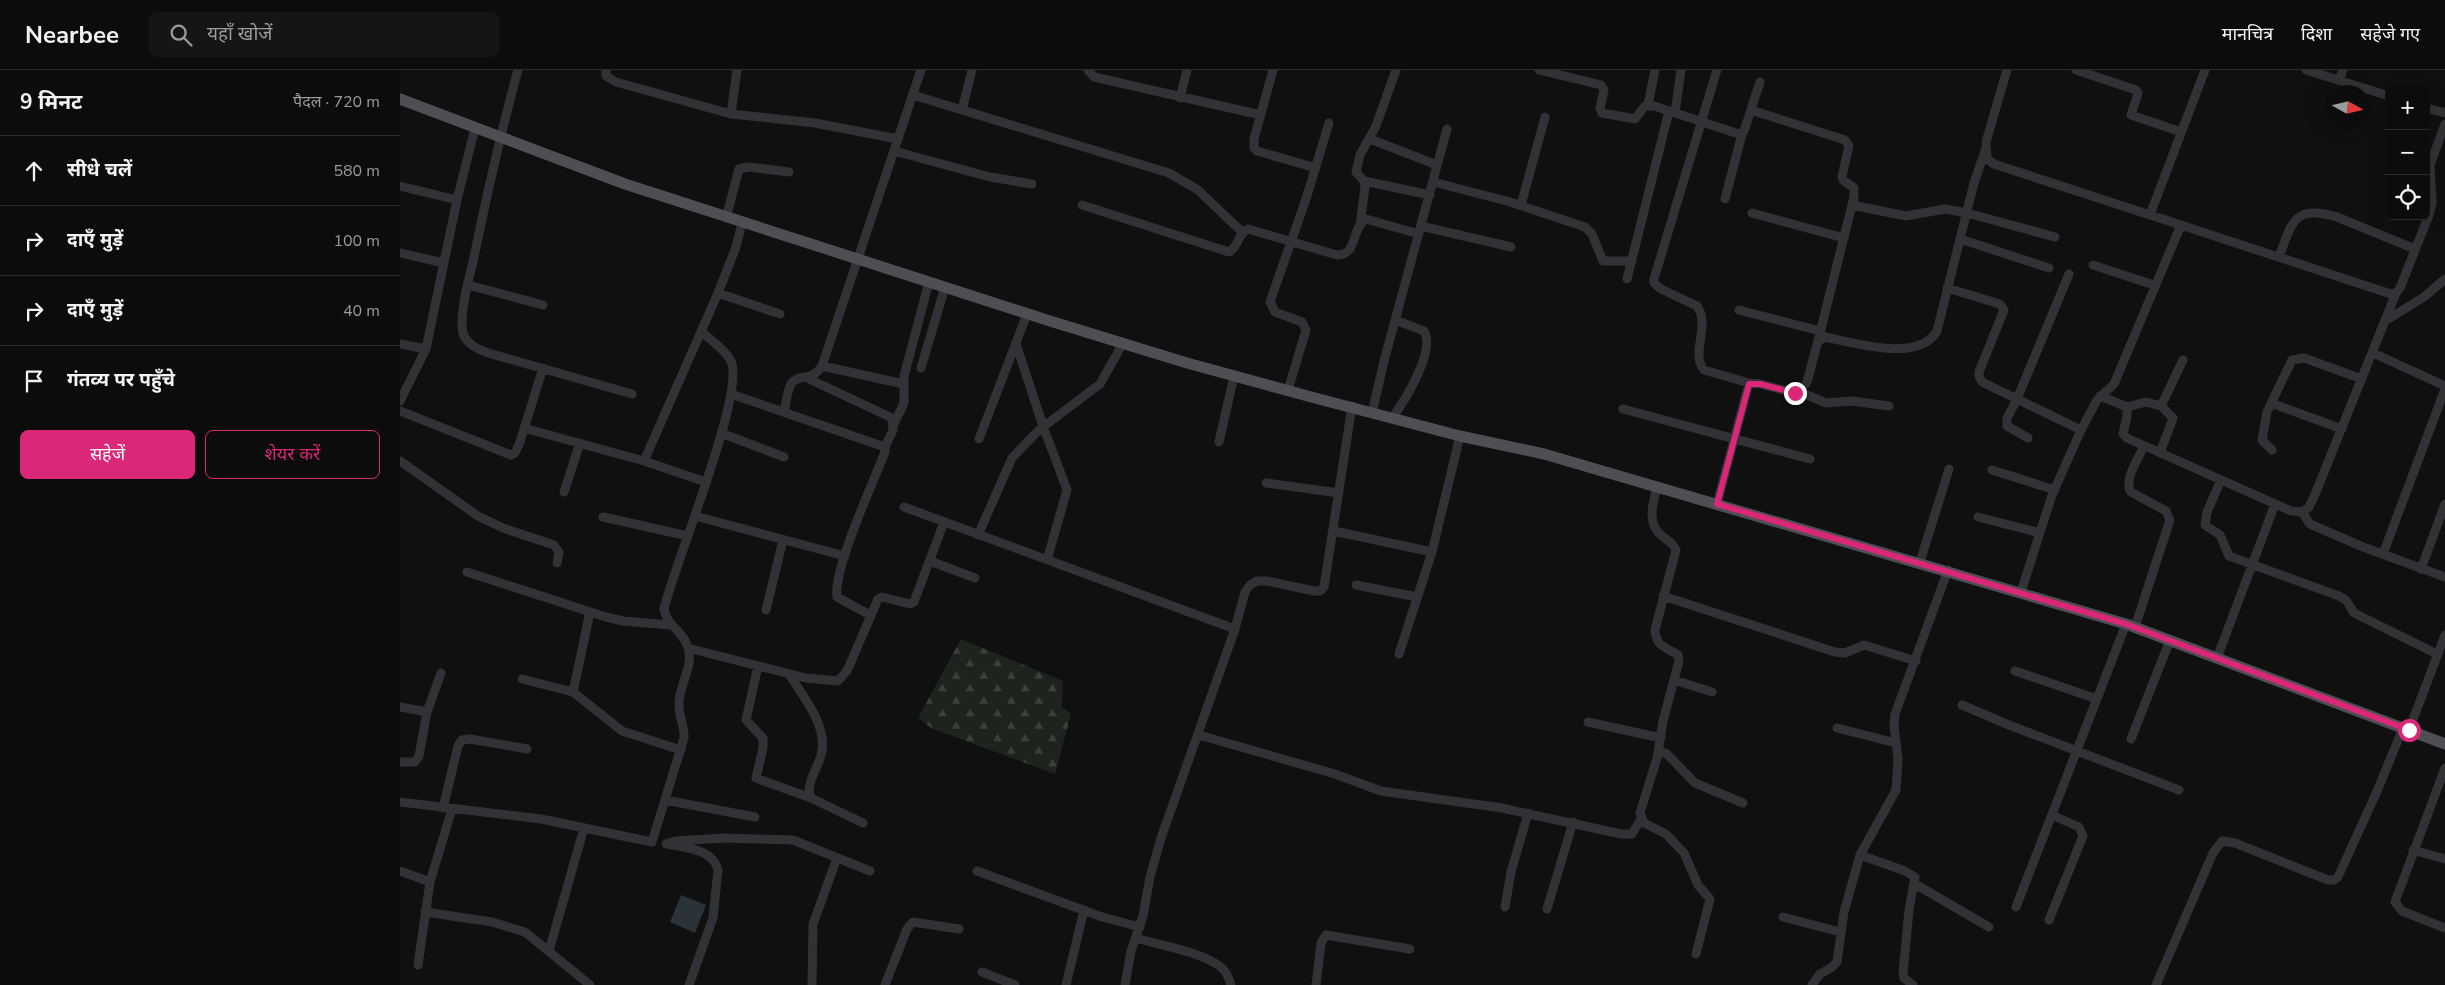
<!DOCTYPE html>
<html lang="hi">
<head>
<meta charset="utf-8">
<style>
	:root { --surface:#0c0c0d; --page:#151516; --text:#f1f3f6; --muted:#9a9b9d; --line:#2c2c2e; --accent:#db2777 }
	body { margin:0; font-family:"Nunito Sans","Noto Sans Devanagari",sans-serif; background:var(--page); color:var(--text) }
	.controls { position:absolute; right:15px; top:15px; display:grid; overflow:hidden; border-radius:8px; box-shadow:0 5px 20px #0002 }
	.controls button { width:45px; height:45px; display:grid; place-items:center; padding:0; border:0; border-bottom:1px solid var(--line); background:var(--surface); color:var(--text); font:25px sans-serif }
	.compass { position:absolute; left:1925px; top:15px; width:45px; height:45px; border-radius:50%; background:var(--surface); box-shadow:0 5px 20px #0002; rotate:98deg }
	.stop { position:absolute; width:15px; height:15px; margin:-11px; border:4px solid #db2777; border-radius:50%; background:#fff }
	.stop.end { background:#db2777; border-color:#fff; box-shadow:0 1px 5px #0008 }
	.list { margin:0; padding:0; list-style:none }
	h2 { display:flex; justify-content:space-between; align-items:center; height:65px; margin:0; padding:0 20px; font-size:21px }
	h2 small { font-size:16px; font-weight:400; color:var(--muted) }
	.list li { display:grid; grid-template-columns:32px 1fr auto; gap:15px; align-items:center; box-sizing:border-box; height:70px; padding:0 20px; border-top:1px solid var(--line) }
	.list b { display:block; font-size:19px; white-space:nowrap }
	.list em { font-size:16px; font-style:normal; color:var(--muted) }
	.actions { display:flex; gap:10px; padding:15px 20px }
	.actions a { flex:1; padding:11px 0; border:1px solid var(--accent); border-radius:8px; text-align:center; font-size:18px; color:var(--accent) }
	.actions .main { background:var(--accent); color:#fff }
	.icon { flex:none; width:28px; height:28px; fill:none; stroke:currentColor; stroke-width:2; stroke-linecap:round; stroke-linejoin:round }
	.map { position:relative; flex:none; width:2045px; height:915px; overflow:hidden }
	header { display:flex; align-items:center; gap:30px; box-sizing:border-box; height:70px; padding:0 25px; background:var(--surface); border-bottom:1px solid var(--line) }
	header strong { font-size:24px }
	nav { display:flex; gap:28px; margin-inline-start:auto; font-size:18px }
	.search { width:350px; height:45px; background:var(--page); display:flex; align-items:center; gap:12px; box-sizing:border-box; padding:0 18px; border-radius:8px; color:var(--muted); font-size:19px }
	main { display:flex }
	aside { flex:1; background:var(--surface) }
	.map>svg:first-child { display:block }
	.forest { fill:url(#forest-firs) }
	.water { fill:#2b3238 }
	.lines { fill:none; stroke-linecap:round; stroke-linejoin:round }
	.minor { stroke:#313235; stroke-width:9 }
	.major { stroke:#4e4f54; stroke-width:11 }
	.route { stroke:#db2777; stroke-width:6 }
</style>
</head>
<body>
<header>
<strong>Nearbee</strong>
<div class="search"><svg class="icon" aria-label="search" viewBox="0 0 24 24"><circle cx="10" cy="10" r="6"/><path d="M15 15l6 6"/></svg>यहाँ खोजें</div>
<nav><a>मानचित्र</a><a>दिशा</a><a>सहेजे गए</a></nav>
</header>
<main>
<aside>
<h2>9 मिनट<small>पैदल · 720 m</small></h2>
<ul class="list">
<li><svg class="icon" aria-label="ahead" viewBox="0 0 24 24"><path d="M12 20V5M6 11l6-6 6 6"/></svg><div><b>सीधे चलें</b></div><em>580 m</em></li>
<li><svg class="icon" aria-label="right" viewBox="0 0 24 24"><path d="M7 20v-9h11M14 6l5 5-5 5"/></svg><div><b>दाएँ मुड़ें</b></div><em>100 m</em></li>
<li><svg class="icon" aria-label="right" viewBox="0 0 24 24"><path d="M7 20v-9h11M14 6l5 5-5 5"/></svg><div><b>दाएँ मुड़ें</b></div><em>40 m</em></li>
<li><svg class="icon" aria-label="arrive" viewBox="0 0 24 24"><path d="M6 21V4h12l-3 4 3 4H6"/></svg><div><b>गंतव्य पर पहुँचे</b></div></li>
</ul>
<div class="actions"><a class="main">सहेजें</a><a>शेयर करें</a></div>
</aside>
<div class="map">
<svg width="2045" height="915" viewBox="0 0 2045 915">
	<defs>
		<pattern id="forest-firs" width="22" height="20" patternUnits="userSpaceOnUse" patternTransform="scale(1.25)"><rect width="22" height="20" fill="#1d231d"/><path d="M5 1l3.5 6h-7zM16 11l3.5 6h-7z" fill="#3b403b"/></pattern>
	</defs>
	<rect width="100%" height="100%" fill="#101011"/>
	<path class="forest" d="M561,569l102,42 -1,26 9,7 -16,60 -124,-46 -13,-10z"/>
	<path class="water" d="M281,825l25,10 -11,28 -25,-11z"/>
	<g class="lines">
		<path class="minor" d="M118,0c-17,62 -31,124 -44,187 -4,19 -17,61 -10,79 5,10 15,13 24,17l144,41
			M206,0v6l10,6 115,32 84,9 83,16
			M688,0l6,7 167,38
			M873,0l-19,69v9l3,3 59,17
			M1139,0l62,15 3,5 -4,18 2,5 33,6 10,-13h9l85,28 5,-3 16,-49
			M1317,0l-63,209v4l7,6 36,17c14,19 -7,47 7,64l45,13
			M1607,0l-21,72 1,17 7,5 187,61
			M1676,0l60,20 2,3 -7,22 50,17
			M1906,0l83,26
			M1939,10l4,-10
			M513,25l256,78 29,17 44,42
			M780,28l7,-28
			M1248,35l7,-35
			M2026,38l19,5
			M562,40l10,-40
			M1351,40l94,30 4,6 -7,30 1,4 11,8v9l-36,144
			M1275,43l6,-43
			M331,44l6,-44
			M970,69l67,26
			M494,81l96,26 42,7
			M964,111l66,14
			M1033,112l74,19 78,26 7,7 11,27h29
			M0,116l57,14
			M1325,129l17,-65
			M682,135l147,47c10,-5 9,-19 19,-23l89,26c21,0 14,-27 29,-36l53,15
			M1121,135l24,-88
			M1452,135l54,11 39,-7 22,4 88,24
			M1352,143l92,25
			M1750,145l55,-145
			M326,148l13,-49 10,-2 40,5
			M960,155l5,-38 -1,-6 -8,-9 4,-17 16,-29 20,-56
			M1021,156l90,21
			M1560,169l89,29
			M0,183l44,10
			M1879,187c13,-35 15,-53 58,-40l78,32
			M1693,195l61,20
			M1227,209l42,-168
			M68,215l75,20
			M1547,218l53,16 4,6 -25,62v4l3,6 99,48
			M318,223l62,21
			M1339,240l81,21
			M1985,251l39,-24 21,-18
			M0,274l26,5
			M616,274l27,82 24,64 -20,70
			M1973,283l72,33
			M422,296l82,18
			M521,298l24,-81
			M405,307l87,41 1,12 -8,17
			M888,320l18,-60 -4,-8 -27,-10 -5,-10 36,-103 23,-76
			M1400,322l26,11 26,-2 37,5
			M331,324l154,53v5c-12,31 -52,117 -48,145l33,18
			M1700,326l27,11v9l-4,18 4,4 164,73 11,1 7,-5 5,-10 82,-204
			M0,331l26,-52 31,-149 18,-72
			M1871,333l71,26
			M1727,337l19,-5 15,4 22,-46
			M1223,339l187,50
			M0,341l111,44 4,-2 5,-11 23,-74
			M384,342c2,-8 3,-21 7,-28 7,-11 21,-2 31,-18l99,-296
			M972,343l12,-52 63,-232
			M992,348c12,-16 44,-67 32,-87l-29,-11
			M494,354l10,-21v-27l25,-94
			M124,358l120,33 74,-168 18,-46 6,-24
			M321,363l63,24
			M1628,368l-21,-12v-8l10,-19 52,-125
			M579,369l48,-125
			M819,372l15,-66
			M1872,380l-10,-10 5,-28 25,-52 12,-2 58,21
			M1760,383l13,-35 -12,-12
			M0,391l78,55 25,12 51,17 5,7 -2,11
			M244,391l62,21
			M1592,400l63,20
			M1821,410l-14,32 -2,13 15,10 9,21 110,40 7,4 8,13 83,41
			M866,413l73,10
			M1257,417c-4,16 -11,37 5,49 6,5 11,7 14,14l-21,80c1,17 11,17 23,25l1,6 -16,60 -6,37 -17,55 4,10 22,11 18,19 14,32 12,14 -14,55
			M164,422l16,-49
			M1317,434l32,-121 11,1 35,9 5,-1 7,-10 11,-41 7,-4c29,6 94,26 112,-6l37,-148 11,-32
			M504,437l331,122
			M1902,442l8,12 53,23 82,30
			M295,446l150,40
			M203,447l85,19
			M1578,447l62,16
			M934,461l98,21
			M578,465l34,-77 27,-28 61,-46 23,-41
			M1983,484l62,-165
			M530,491l45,17
			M1520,492l29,-93
			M2021,499l24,-65
			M67,502l139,45 17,4 47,4
			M956,515l61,12
			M1621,522l31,-97 29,-65 16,-30 17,-16 67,-159 210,69 5,-1 4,-5 29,-73 3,-12 -2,-38 15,-41
			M1263,526l172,56 10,1 19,-8 52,16
			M366,540l17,-70
			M1735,557l35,-107 -4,-9 -35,-19c-8,-12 8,-34 13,-46
			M288,578l118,30 32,3 9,-10 31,-72 4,-2 28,7 4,-2 30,-80
			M999,584l33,-102 28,-116
			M1817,588l58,-154
			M358,596l-12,54 17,18v10l-7,30 55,20
			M1615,601l82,28
			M389,604c13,21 37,49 33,76 -1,15 -18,33 -11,48l52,25
			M122,609l51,13 49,39 59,19
			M1274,610l38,12
			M173,622l17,-80
			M1562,635l47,20 170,65
			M0,637l27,5
			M1188,652l73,16
			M1437,658l59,15
			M2009,660l36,-95
			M799,665l136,39 46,17 121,17 119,26h11l9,-15
			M1731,669l39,-99
			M1259,681l8,3 28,29 48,20
			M0,692h15l4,-6 8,-44 14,-39
			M2045,698l-50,134 7,9 43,17
			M265,730l90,17
			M0,732l141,17 111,23 32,-104c1,-12 -6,-23 -5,-34 0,-20 15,-37 9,-57 -5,-16 -21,-21 -24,-38 10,-44 82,-216 67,-248 -6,-12 -21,-21 -30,-30
			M43,738l15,-62 4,-6 8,-1 57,10
			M266,774l9,-3 49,-3 69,2 77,31
			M268,774c18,4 45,5 50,26l-5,48 -24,67
			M2013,780l32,9
			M1460,785l45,16 10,6 -6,33 -6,63 1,5 9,7
			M0,801l30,11
			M577,801l125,46 38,10
			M1515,814l74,43
			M1105,837l6,-35 17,-59
			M1616,837l110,-283
			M1147,839l26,-87
			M25,842l67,10 33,10 65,53
			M1383,847l57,15
			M1649,850l34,-84 -4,-9 -27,-12
			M736,868c23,7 68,14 86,30 5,4 7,11 9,17
			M149,881l35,-123
			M18,895l12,-83 22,-73
			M582,902l33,13
			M412,915l1,-61 24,-66
			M485,915l22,-56 6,-7 46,7
			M666,915l18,-75
			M725,915l6,-34 12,-35 7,-39 11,-39 74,-209 10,-37 5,-7 7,-4h10l47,10h6l4,-4 28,-181
			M916,915l5,-42 5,-8 84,14
			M1412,915l8,-11 11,-6 6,-6 7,-50 16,-57 36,-65 2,-31 -4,-34 1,-11 53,-144
			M1756,915l57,-132 9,-12 13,2 93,37h6l4,-3 40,-88 25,-61"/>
		<path class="major" d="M0,29l225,85 425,137 137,42 128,35 145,38 84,18 582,170 319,120"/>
	</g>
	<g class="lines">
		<path class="route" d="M1395,323l-35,-9h-11l-32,120 409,120 283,106"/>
	</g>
</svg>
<div class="controls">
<button>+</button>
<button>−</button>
<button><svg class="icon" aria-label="locate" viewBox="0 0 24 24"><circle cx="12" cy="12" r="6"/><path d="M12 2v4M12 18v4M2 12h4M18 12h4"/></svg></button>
</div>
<svg class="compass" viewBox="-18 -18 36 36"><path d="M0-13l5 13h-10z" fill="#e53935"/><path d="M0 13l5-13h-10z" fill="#9a9b9d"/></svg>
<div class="stop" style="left:2009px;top:660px"></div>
<div class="stop end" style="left:1395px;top:323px"></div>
</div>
</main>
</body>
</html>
